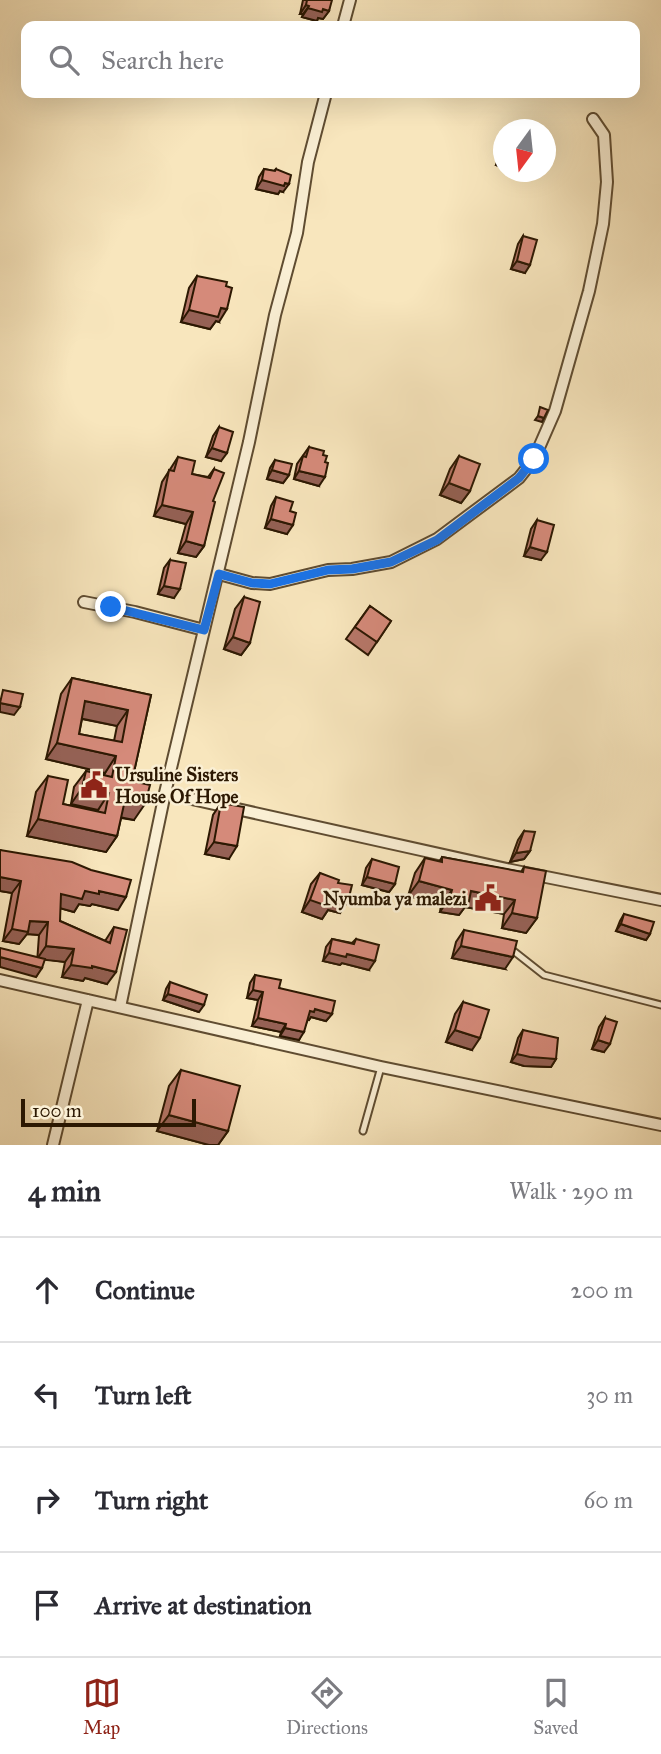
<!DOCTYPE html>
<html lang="en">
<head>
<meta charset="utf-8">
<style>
	:root { --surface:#fff; --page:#f7f7f7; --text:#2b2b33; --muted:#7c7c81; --line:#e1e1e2; --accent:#8f2418 }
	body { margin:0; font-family:"IM FELL Great Primer",serif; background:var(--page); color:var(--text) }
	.compass { position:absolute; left:493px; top:119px; width:63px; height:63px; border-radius:50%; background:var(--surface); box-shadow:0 7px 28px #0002; rotate:195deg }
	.scale { position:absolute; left:21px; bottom:18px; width:175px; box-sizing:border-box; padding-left:7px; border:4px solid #2c1802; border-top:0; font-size:19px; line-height:24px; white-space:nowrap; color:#2c1802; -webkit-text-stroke:5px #faefd4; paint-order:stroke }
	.stop { position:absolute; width:21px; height:21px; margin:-16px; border:5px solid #1a73e8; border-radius:50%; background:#fff }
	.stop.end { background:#1a73e8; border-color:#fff; box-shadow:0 2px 7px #0008 }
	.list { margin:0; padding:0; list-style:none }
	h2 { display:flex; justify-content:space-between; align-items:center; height:91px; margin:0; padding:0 28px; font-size:30px }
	h2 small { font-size:23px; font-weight:400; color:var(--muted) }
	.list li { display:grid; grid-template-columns:46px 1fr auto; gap:21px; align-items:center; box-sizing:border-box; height:105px; padding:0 28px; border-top:2px solid var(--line) }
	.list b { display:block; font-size:26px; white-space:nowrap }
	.list em { font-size:23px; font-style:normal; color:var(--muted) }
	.icon { flex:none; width:38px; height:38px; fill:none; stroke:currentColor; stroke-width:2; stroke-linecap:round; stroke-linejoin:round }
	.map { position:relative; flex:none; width:661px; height:1145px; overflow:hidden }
	.search { position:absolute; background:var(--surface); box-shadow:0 7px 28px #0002; left:21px; right:21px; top:21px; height:77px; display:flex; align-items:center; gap:18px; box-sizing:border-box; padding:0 24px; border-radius:14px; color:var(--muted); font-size:26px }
	.sheet { height:511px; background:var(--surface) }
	nav { display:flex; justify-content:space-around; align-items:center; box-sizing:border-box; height:98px; border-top:2px solid var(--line); background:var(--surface); font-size:19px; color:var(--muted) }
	nav a { display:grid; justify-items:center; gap:4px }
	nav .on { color:var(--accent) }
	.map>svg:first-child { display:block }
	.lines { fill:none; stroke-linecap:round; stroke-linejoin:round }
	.service-casing { stroke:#5f4c31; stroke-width:9 }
	.minor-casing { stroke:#5f4c31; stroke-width:14 }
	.service { stroke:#faefd4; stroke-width:5 }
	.minor { stroke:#faefd4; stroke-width:10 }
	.wall { fill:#b77769; stroke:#2c1802; stroke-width:2; fill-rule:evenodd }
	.shaded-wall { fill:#956155; stroke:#2c1802; stroke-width:2 }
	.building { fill:#d58a7a; stroke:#2c1802; stroke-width:2; fill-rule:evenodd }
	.route { stroke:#1a73e8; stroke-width:9 }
	.labels { text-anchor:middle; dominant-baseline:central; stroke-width:5; stroke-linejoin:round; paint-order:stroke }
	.poi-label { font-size:19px; font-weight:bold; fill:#2c1802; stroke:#faefd4; text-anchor:start }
</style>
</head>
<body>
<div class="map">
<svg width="661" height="1145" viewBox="0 0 661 1145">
	<rect width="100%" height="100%" fill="#f8e6bd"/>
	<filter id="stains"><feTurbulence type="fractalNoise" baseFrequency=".00286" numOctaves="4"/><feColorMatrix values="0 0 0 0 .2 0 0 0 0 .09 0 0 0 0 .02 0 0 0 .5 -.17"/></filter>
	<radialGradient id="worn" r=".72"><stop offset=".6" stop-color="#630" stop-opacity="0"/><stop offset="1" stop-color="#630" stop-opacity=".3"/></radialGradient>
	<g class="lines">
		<defs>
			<path id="service" d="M511,949l33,26 117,30
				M363,1131l18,-64"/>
			<path id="minor" d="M343,26l7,-26
				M219,574l33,9 18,1 58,-14 24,-1 39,-7 46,-23 82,-61 15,-19 21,-48 34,-120 14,-67 4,-42 -3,-47 -11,-16
				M84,602l51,10 69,18
				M165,793l346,77 150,30
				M0,980l381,87 280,58
				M120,1007l45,-214 84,-351 26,-127 22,-82 11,-71 18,-69
				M53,1145l35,-145"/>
		</defs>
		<use href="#service" class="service-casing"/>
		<use href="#minor" class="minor-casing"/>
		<use href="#service" class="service"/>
		<use href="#minor" class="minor"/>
	</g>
	<path class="wall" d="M303,0h27l-1,11 -6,8 -5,-1 -1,3 -15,-4 1,-3h-3z
		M503,143v25l-7,-3z
		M264,169l10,2 2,-2 7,23 -3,-1 -2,3 -22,-5 3,-12z
		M523,236l2,37 -14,-4 7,-25z
		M197,276l22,46 -3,-1 -6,8 -29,-7 8,-34z
		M219,427l2,34 -15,-4 7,-21z
		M309,447l10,39 -25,-7 3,-15z
		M459,456l11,35 -9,12 -21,-8 10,-26z
		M178,457l14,17 16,3 6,-8 -1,32 -9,45 -8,11 -18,-4 8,-29 -32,-8 8,-34z
		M275,460l14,15 -6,8 -16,-4 3,-11z
		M276,497l14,14 -3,23 -22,-6 6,-22z
		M537,520l4,40 -17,-4 7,-27z
		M170,560l4,38 -16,-4 6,-26z
		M244,597l6,46 -9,12 -17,-6 11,-40z
		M370,606l21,15 -23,34 -22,-16z
		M72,678l79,17 -19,86 2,39 -13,-2 -4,18 -11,16 -79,-16 9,-44 12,-16 15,28 34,8 1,-2 -27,-6 3,-17 12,-16 18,4 1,-2 -59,-14 15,-65zM82,719l35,7 -3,15 -35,-7z
		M221,803l8,56 -24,-5 8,-39z
		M524,831l6,20 -6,8 -14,3 8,-22z
		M0,850l118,60 -26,-6 -2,2 -11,-2 -5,8 -14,-4v13l45,20 9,-14 -7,57 -22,-6 -2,3 -21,-4 3,-15 -21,-3 -8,18 3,-42 -12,-1 -8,10 -16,-3 9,-48 -12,-2z
		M442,857l79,15 3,-5 13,51 -11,15 -24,-5 2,-14 -39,-7 -6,8 -19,-3 1,-7 -33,-9 7,-23 10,-15 14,4z
		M372,859l23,25 -6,8 -27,-7 4,-17z
		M320,873l18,10 10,18 -8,12 -12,-3 -6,9 -20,-7 9,-28z
		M624,914l26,20 -4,6 -30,-9 4,-10z
		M464,930l41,39 -53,-11 4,-16z
		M332,939l20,4 4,-4 13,31 -27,-7 -2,2 -17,-4 3,-14z
		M255,975l24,13 53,26 -6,7 -15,-4 -2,3 -1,-1 -9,21 -19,-4 1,-4 -29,-6 6,-26 -11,-2 3,-15z
		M170,982l29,30 -36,-12 3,-11z
		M463,1002l9,48 -26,-8 9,-28z
		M605,1018l-1,34 -12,-3 7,-22z
		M523,1030l33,29 -5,8 -27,-1 -13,-4 7,-24z
		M181,1070l47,61 -10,14h-9l-52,-14 12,-45z"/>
	<path class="shaded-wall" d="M306,5l3,1 -6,8h-3z
		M308,8l15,1 6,2 -6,8 -5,-1 -1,3 -15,-4z
		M502,157h1v11l-7,-3z
		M262,180l27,4 -6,8 -3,-1 -2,3 -22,-5z
		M517,261l13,4 -5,8 -14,-4z
		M221,308l6,1 -8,13 -3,-1 -6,8 -29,-7 8,-12z
		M538,416l6,2 -2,4 -7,-2z
		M212,448l15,5 -6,8 -15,-4z
		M272,470l17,5 -6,8 -16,-4z
		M299,471l26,6 -6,9 -25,-7z
		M449,483l21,8 -9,12 -21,-8z
		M162,505l31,7 -7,12 -32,-8z
		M271,519l22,6 -6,9 -22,-6z
		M186,541l18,5 -8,11 -18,-4z
		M530,547l17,5 -6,8 -17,-4z
		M164,586l16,3 -6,9 -16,-4z
		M233,637l17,6 -9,12 -17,-6z
		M85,701l43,9 -11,16 -43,-9z
		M0,703l20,4 -6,8 -14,-3z
		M57,743l59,13 -11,17 -59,-14z
		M82,788l27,5 -11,17 -27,-6z
		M125,800l20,4 -11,16 -20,-4z
		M38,819l79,17 -11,16 -79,-16z
		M214,842l23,4 -8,13 -24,-5z
		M530,851l-6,8 -14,3 6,-9z
		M0,877l21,4 -9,12 -12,-2z
		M367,877l28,7 -6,8 -27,-7z
		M419,881l33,9 -11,15 -33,-9z
		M85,891h14l27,6 -8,13 -26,-6 -2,2 -11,-2 -5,8 -22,-6 9,-12z
		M471,891l44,9 -11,14 -39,-7 -6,8 -19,-3 10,-15z
		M333,898l15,3 -8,12 -12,-3 -6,9 -20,-7 8,-12z
		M512,913l25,5 -11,15 -24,-5z
		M30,921l18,1 -9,13 -12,-1 -8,10 -16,-3 9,-12z
		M621,924l29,10 -4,6 -30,-9z
		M46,946l28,3 -9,13 -28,-3z
		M461,946l52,11 -8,12 -53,-11z
		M329,953l18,1 28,7 -6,9 -27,-7 -2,2 -17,-4z
		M0,957l42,11 -6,9 -36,-10z
		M71,965l21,1 24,6 -9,12 -22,-6 -2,3 -21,-4z
		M253,990l10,2 -5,8 -11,-2z
		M168,994l36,11 -5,7 -36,-12z
		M315,1009l17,5 -6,7 -15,-4 -2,3 -5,-1 6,-8z
		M258,1018l28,6 -5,8 -29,-6z
		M285,1028l19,4 -5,8 -19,-4z
		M455,1030l25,8 -8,12 -26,-8z
		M598,1040l12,4 -6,8 -12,-3z
		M517,1054l39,5 -5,8 -27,-1 -13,-4z
		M169,1115l59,16 -10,14h-9l-52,-14z"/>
	<path class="building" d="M307,0h25l-3,11 -6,-2 -1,3 -14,-4 1,-2 -3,-1z
		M264,169l11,2 1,-2 15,6 -2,9 -4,-1 -1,3 -22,-6z
		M523,236l14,4 -7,25 -13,-4z
		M197,276l30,6 -1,4 6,2 -5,21 -6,-1 -3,9 -29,-7z
		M540,407l8,3 -4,8 -6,-2z
		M219,427l14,5 -6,21 -15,-5z
		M309,447l15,4 -1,4 4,1 -2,6 3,1 -3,14 -26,-6 4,-15 3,1z
		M459,456l21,8 -10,27 -21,-8z
		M178,457l17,4 -3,13 18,4 4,-9 10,4 -11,28 2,1 -11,44 -18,-5 7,-29 -31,-7 7,-35 5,1z
		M275,460l17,4 -3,11 -17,-5z
		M276,497l17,5 -3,9 6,2 -3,12 -22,-6z
		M537,520l17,5 -7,27 -17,-5z
		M170,560l16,3 -6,26 -16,-3z
		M244,597l16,5 -10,41 -17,-6z
		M370,606l21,15 -14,21 -22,-15z
		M72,678l79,17 -19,86 18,4 -5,19 -20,-4 -8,36 -79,-17 10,-43 20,4 -5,24 42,9 4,-20 -27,-5 4,-17 26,6 4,-21 -59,-13zM85,701l43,9 -6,32 -43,-8z
		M3,690l20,4 -3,13 -20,-4z
		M221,803l23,4 -7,39 -23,-4z
		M524,831l11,1 -5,19 -14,2z
		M0,850l72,12 19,8 40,10 -5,17 -27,-6v3l-14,-3 -3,8 -21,-5 -1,27 50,22 4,-16 13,3 -11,42 -24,-6v2l-21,-3 3,-16 -28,-3 2,-24 -18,-1 -2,11 -16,-3 9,-48 -21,-4z
		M442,857l81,15 1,-5 22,4 -9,47 -25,-5 3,-13 -44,-9 -2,10 -19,-4 2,-7 -33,-9 6,-23 17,4z
		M372,859l27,8 -4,17 -28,-7z
		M320,873l19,7 -1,3 14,2 -4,16 -15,-3 -3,9 -20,-7z
		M624,914l30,8 -4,12 -29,-10z
		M464,930l53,11 -4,16 -52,-11z
		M332,939l22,5 2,-5 23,6 -4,16 -28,-7 -1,3 -17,-4z
		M0,948l45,11 -3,9 -42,-11z
		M255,975l26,5 -2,8 56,13 -3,13 -17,-5 -1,3 -4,-1 -6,21 -19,-4 1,-4 -28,-6 5,-26 -10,-2z
		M170,982l37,13 -3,10 -36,-11z
		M463,1002l26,8 -9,28 -25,-8z
		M605,1018l12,4 -7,22 -12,-4z
		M523,1030l35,8 -2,21 -26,-2 -13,-3z
		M181,1070l59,16 -12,45 -59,-16z"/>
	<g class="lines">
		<path class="route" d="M111,607l93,23 15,-56 33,9 18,1 58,-14 24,-1 39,-7 46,-22 82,-62 15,-19"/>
	</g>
	<defs>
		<symbol id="civic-bare" viewBox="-9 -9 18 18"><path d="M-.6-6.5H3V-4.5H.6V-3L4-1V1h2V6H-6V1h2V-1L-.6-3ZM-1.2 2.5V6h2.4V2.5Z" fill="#8f2418" stroke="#faefd4" stroke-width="2.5" paint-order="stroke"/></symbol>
	</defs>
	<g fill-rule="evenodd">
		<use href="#civic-bare" x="75" y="766" width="38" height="38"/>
		<use href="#civic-bare" x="469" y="879" width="38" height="38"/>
	</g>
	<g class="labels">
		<g class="poi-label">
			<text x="115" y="774">Ursuline Sisters<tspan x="115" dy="22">House Of Hope</tspan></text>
			<text x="467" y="898" text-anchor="end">Nyumba ya malezi</text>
		</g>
	</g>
	<rect width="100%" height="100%" filter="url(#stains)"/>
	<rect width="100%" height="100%" fill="url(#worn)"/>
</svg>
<svg class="compass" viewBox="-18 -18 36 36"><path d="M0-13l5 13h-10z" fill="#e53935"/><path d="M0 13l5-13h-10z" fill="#7c7c81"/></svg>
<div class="scale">100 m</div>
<div class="stop" style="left:534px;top:459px"></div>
<div class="stop end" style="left:111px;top:607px"></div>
<div class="search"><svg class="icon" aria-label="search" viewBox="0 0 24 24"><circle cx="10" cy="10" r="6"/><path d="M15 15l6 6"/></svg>Search here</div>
</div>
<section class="sheet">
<h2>4 min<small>Walk · 290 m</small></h2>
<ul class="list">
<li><svg class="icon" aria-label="ahead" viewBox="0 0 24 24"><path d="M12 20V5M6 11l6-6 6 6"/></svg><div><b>Continue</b></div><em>200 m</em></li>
<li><svg class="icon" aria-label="left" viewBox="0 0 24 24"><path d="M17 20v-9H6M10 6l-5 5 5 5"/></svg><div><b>Turn left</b></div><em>30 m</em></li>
<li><svg class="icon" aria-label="right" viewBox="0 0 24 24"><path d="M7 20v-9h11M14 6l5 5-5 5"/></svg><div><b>Turn right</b></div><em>60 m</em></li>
<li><svg class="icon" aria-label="arrive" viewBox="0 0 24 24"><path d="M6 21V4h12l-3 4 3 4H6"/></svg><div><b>Arrive at destination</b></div></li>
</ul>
</section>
<nav>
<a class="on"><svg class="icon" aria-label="map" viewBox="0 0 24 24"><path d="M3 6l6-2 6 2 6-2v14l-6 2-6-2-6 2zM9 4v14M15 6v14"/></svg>Map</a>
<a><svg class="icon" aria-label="directions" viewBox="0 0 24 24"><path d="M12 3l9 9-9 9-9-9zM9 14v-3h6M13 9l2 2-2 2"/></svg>Directions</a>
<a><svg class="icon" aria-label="saved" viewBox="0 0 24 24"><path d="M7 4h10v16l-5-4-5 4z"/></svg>Saved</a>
</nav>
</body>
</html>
